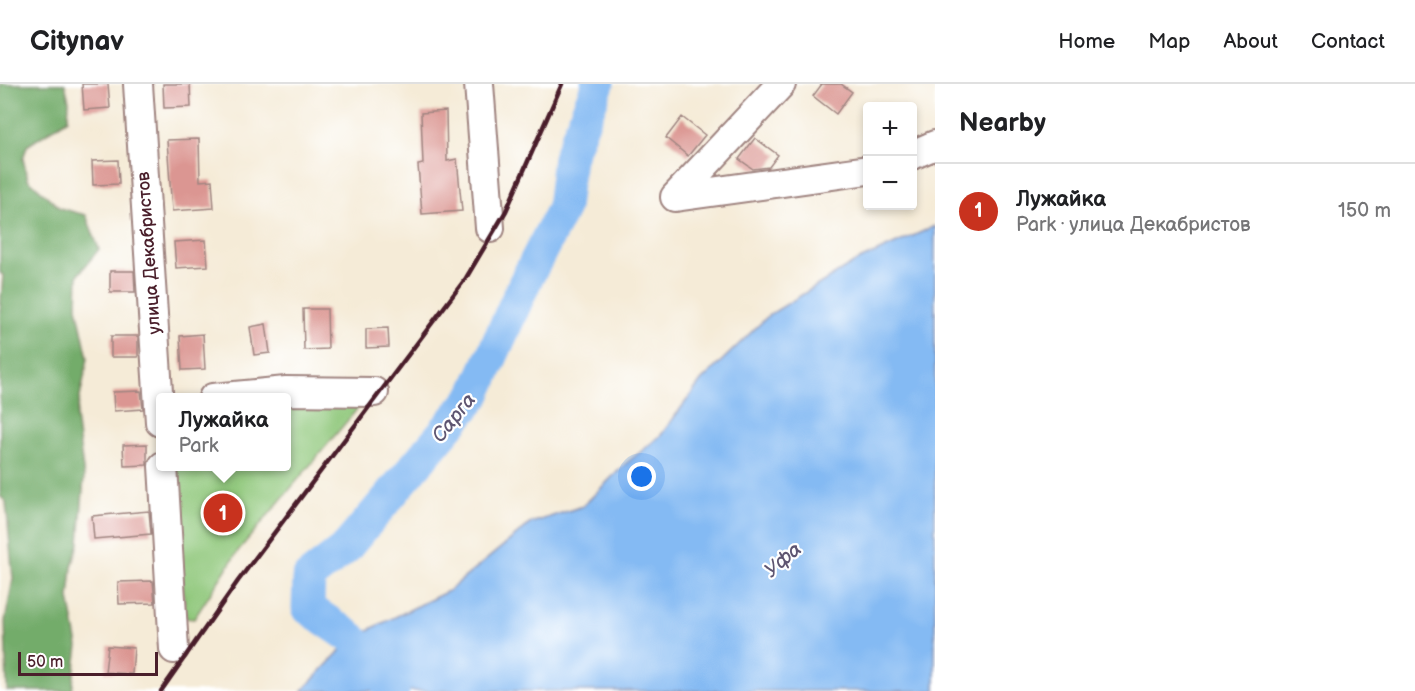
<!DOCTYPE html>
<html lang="en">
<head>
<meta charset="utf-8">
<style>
	:root { --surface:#fff; --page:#f2f2f2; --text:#202124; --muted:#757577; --line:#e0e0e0; --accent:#c8321e }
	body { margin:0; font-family:"Balsamiq Sans",sans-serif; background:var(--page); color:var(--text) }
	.controls { position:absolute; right:18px; top:18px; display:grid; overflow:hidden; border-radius:6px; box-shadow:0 3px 9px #0003 }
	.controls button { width:54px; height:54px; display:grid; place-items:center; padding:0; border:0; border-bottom:2px solid var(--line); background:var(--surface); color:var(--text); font:30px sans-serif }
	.scale { position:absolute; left:18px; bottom:15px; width:140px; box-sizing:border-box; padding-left:6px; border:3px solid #4a1f2b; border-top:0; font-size:16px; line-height:21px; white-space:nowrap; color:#4a1f2b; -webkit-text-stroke:4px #fff; paint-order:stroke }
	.you { position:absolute; left:642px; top:393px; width:21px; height:21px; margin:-15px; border:4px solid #fff; border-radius:50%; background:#1a73e8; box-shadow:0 0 0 9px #1a73e833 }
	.badge { display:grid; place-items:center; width:39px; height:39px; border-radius:50%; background:var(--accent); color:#fff; font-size:20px; font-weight:700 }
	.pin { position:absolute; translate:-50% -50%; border:3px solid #fff; box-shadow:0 2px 6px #0006 }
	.popup { position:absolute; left:156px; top:309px; width:135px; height:78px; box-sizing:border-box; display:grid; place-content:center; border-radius:6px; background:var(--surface); filter:drop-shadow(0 2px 4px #0005); font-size:20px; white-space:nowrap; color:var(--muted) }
	.popup b { font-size:22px; color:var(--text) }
	.popup::after { content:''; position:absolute; left:50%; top:100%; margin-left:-12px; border:12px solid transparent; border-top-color:var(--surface) }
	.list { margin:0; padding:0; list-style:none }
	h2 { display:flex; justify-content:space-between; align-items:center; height:78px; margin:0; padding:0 24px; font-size:26px }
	h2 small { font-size:20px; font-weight:400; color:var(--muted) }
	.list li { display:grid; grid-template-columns:39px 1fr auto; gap:18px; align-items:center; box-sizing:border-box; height:96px; padding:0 24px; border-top:2px solid var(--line) }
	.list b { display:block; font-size:22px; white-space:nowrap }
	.list p { margin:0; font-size:20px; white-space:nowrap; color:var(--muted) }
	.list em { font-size:20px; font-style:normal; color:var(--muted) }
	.map { position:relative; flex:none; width:935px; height:607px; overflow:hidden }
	header { display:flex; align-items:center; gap:36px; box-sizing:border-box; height:84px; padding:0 30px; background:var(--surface); border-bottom:2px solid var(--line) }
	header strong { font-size:28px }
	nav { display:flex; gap:33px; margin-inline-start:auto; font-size:21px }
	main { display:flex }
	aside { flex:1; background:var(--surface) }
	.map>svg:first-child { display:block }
	.green { fill:#8fc77a; stroke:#6c7352; stroke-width:1.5 }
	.forest { fill:#73ac6a; stroke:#5e664a; stroke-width:1.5 }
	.water { fill:#84baf3; stroke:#676c8f; stroke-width:1.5 }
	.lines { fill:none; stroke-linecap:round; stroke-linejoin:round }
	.river { stroke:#84baf3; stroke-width:33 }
	.building { fill:#db9692 }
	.minor-casing { stroke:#a08581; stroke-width:32 }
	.minor { stroke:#fff; stroke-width:28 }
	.rail { stroke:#4a1f2b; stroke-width:4.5 }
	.labels { text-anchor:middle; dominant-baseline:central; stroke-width:4.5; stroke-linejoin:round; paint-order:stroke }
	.street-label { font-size:18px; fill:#4a1f2b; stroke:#fff }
	.water-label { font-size:20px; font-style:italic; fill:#5e5571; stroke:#fff }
</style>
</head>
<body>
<header>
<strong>Citynav</strong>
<nav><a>Home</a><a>Map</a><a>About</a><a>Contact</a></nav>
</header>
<main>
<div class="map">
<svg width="935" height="607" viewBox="0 0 935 607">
	<rect width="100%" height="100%" fill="#fff"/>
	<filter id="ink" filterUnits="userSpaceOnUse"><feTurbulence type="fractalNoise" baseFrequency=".0167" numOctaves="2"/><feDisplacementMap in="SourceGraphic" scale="12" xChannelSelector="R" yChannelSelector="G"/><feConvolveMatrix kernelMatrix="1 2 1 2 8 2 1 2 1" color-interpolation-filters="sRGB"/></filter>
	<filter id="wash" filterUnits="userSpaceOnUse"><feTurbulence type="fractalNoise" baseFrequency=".008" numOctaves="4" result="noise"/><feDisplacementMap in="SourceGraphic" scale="24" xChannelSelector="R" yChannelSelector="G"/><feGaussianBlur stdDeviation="1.35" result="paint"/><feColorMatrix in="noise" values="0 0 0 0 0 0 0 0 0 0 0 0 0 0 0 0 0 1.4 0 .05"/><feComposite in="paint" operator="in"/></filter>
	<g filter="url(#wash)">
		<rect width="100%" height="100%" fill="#f5ebd7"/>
		<path class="green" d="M286,316l78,1 -126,150 -44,68 -9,-1 -10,-151 111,-1z"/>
		<path class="forest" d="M0,0h65l4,17 -1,18 -41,27 -4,13 5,20 32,29 26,7 13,34 -21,26 -1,32 11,51 -12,59 8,60 -5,66 -7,24 -3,31 9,48 -6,45h-65l-2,-70 8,-42 -7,-77 -6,-6v-185l3,-36 -3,-2z"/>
		<path class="water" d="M935,142v465h-633l50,-53 96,-47 83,-68 52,-17 38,-38 40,-33 40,-54 68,-66 86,-53z"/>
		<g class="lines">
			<path class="river" d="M393,607l-41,-53 -44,-30 1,-31 36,-28 129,-153 51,-114 38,-74 6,-50 29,-74"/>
		</g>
		<g id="blocks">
			<path class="building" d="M82,0h26l2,24 -26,2z
				M163,0h27l1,23 -27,1z
				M822,0h19l11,8 -16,22 -23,-18z
				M446,27l1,50 10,-2 5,52 -40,3 -4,-49 5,-1 -2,-51z
				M682,33l23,18 -17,21 -22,-18z
				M755,54l23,17 -9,12 -16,2 -14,-10z
				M199,55l1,42 12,-1 2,28 -42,3 -5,-71z
				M118,76l1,24 -26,1 -1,-24z
				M206,156l2,26 -32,2 -2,-26z
				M110,187h24l1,21h-25z
				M303,225h24l1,40 -24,1z
				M266,240l4,29 -16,2 -4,-28z
				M388,244l1,19 -23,1v-19z
				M203,250l2,35 -23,1 -2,-34z
				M111,252h27v21h-27z
				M141,307l2,18 -29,2 -1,-19z
				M147,360v21l-23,1 -1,-21z
				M149,427l2,23 -57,5 -2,-23z
				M153,497l2,22 -36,1 -1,-22z
				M108,562l26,2 -2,26 -27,-2z"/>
		</g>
	</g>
	<g filter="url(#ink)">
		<use href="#blocks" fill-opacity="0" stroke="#a08581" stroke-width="1.5"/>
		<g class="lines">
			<defs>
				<path id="minor" d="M138,0l22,338
					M479,0l11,144
					M912,71l23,-10
					M675,113l193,-27
					M675,113l106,-113
					M213,314l73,-7 88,1
					M163,382l11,183"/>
			</defs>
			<use href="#minor" class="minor-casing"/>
			<use href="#minor" class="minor"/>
			<path class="rail" d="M161,607l77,-110 228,-303 40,-67 56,-127"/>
		</g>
	</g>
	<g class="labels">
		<g class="street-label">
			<text transform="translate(149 169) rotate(-94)">улица Декабристов</text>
		</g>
		<g class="water-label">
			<text transform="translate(454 334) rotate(-51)">Сарга</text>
			<text transform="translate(783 476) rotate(-41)">Уфа</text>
		</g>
	</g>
</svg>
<div class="controls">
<button>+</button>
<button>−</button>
</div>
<div class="scale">50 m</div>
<div class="you"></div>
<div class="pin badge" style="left:223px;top:429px">1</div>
<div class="popup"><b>Лужайка</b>Park</div>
</div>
<aside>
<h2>Nearby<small></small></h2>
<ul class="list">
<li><span class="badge">1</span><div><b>Лужайка</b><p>Park · улица Декабристов</p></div><em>150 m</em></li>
</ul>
</aside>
</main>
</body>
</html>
